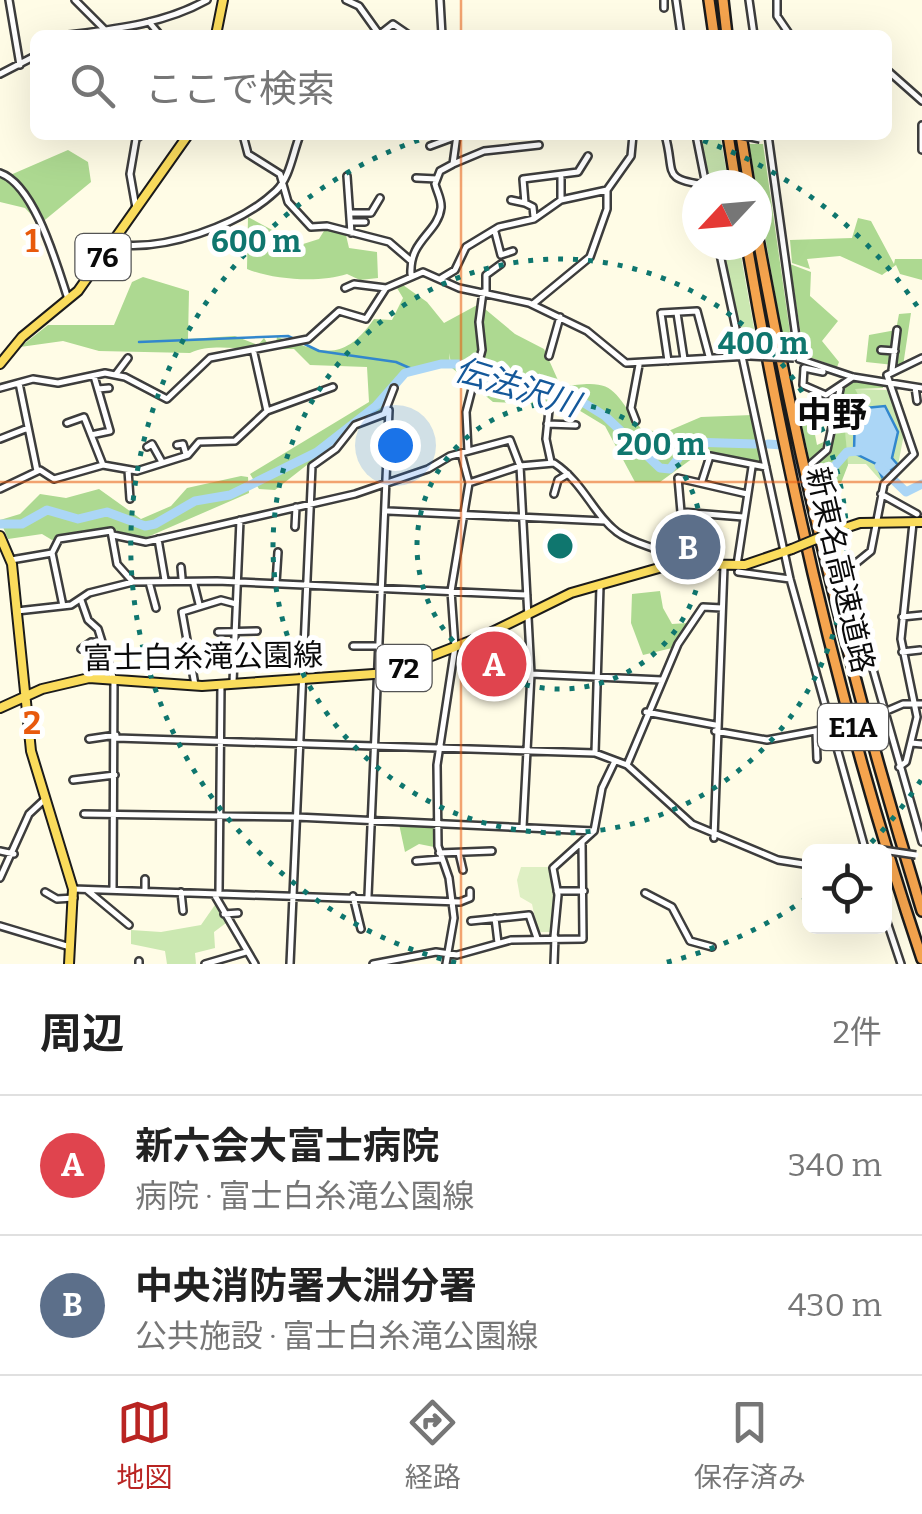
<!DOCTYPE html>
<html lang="ja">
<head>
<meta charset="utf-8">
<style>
	:root { --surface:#fff; --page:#f2f2f2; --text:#222; --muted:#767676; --line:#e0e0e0; --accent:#b92422 }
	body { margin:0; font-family:Bitter,"Noto Sans JP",serif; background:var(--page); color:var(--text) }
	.controls { position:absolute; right:30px; bottom:30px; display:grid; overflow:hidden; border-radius:15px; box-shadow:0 10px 40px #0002 }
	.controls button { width:90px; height:90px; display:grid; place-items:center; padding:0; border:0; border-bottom:2px solid var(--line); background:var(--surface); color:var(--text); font:50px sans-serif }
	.compass { position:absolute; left:682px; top:170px; width:90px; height:90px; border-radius:50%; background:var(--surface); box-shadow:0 10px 40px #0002; rotate:244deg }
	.you { position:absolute; left:395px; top:445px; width:35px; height:35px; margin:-25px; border:8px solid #fff; border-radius:50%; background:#1a73e8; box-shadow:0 0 0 15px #1a73e833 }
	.badge { display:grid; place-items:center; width:65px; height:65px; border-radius:50%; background:var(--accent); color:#fff; font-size:32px; font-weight:700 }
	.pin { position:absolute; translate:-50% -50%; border:5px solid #fff; box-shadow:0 2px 10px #0006 }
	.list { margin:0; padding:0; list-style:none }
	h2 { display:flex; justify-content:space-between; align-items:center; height:130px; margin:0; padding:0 40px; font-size:42px }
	h2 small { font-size:32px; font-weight:400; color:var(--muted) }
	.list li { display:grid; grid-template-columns:65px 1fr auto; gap:30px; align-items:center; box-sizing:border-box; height:140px; padding:0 40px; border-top:2px solid var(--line) }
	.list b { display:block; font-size:38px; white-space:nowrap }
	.list p { margin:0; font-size:32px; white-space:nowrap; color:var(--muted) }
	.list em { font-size:32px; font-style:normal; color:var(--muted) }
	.icon { flex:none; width:55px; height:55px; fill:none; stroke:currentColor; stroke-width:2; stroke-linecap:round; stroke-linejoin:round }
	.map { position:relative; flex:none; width:922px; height:964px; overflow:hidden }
	.search { position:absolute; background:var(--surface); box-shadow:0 10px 40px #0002; left:30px; right:30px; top:30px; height:110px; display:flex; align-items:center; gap:25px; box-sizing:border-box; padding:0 35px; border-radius:15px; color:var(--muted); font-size:38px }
	.sheet { height:410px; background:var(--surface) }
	nav { display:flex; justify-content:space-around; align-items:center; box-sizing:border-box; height:140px; border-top:2px solid var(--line); background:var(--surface); font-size:28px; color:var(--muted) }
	nav a { display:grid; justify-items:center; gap:5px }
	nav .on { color:var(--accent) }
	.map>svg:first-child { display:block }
	.green { fill:#cbe8b1 }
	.forest { fill:#add991 }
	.pitch { fill:#deefc3 }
	.water { fill:#abd6f6; stroke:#3287cd; stroke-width:2.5 }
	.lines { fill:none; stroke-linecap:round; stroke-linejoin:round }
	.stream { stroke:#3287cd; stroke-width:2.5 }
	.river { stroke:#abd6f6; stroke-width:9 }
	.minor-casing { stroke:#3d3d3d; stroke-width:10 }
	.major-casing { stroke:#1b1b1b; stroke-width:12 }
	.highway-casing { stroke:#1b1b1b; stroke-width:14 }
	.minor { stroke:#fff; stroke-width:5 }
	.major { stroke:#fadc5c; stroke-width:8 }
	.highway { stroke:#f5a44e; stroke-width:9 }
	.minor-bridge-casing { stroke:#3d3d3d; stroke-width:10; stroke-linecap:butt }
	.major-bridge-casing { stroke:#1b1b1b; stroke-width:12; stroke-linecap:butt }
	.minor-bridge { stroke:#fff; stroke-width:5 }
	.major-bridge { stroke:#fadc5c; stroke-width:8 }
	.grid { fill:none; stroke:#e8590c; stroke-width:2.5; stroke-opacity:0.55 }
	.ring { fill:none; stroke:#0f766e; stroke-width:5; stroke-dasharray:5 10 }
	.labels { text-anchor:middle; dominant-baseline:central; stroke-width:10; stroke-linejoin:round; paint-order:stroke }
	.shield { fill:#fff; stroke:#545454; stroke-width:2.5 }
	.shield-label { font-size:28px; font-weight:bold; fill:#0a0a0a }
	.street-label { font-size:30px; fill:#0a0a0a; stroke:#fff }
	.water-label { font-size:32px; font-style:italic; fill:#14589a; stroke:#fff }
	.quarter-label { font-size:35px; font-weight:bold; fill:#0a0a0a; stroke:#fff }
	.grid-label { font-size:32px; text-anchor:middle; font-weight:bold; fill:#e8590c; stroke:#fff; stroke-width:10; stroke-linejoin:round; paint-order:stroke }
	.centre { fill:#0f766e; stroke:#fff; stroke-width:5 }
	.ring-label { font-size:30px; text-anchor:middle; font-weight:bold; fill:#0f766e; stroke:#fff; stroke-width:10; stroke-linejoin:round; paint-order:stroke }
</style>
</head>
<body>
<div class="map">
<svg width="922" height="964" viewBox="0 0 922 964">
	<rect width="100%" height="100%" fill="#fffce6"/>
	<path class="green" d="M700,135h20l9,50h-20z
		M720,245h19l19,105 -12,-1z
		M854,389l33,1 18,39 -8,41 -15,12 -16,-18h-19l-3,-46 12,-11z
		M217,902l9,21 -12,9 1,16 -20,5 1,11h-29l-2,-13 -34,-7v-14l30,2 40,-7z"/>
	<path class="forest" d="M749,144h14l30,209 -8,-2z
		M68,150l20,12 3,20 -51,42 -15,-16 -25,-6v-28l8,2z
		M248,217l52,28 19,-6 8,-13 18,5 4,17 28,4 1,26 -18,2 -13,-6c-27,9 -73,6 -100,-5z
		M858,218l13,3 23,43 1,-5h27v21l-22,-6 -4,-9 -14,10 -42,-19 -33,3 3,10 -18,-6 -2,-23 62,-2z
		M790,264l21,8 -1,24 28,25 -16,20 17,21 -2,5 -33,-12z
		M143,277l46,14 -1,48 47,-3 23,9 6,-7 6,9c-26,5 -57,-5 -80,6l-91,-2 -36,-10 -43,6 28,-22h66l18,-43z
		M403,285l24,17 17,21 35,-19 36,30 29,15 17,38c55,-9 50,1 81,43l24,2 35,-15 51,-2 9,48 -61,-10 -40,29h-25l-30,-56 -33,-20 -79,-4 -41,-34 -3,-15 1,11 -40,4 -29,44 -9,2 -97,76 -16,-1 -9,-15 119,-72 -2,-35 -57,-2 -16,-16h-19l2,-12c46,15 65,27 97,-18l18,1 11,-22 -6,-10z
		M911,313l-8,53 -37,-4 3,-27 27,-5 3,-16z
		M856,380l28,4 -1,4 -28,1 9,17 -8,1 -12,11 4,47 -7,18 -25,7 -16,-73 11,-3 6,31 11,-5 14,-50z
		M241,476l7,1 1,16 -113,49 -43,-10 -41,8 -10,-6 -34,5 -8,-19 20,-6 20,-20 26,4 33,-9 42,30 30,-13 16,-18z
		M660,591l3,17 9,16 16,-1 -16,25 -29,7 -12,-32 1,-29z
		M399,824l35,3v20l-15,-3 -14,8z"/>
	<path class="pitch" d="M521,867h29l6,28 -4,37h-14l-6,-28 -12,-7 -3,-17z"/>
	<path class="water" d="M885,406l13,26 -6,26 6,7 -16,12 -6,-13 -22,-11 1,-44z"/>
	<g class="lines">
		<path class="stream" d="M139,342l149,-6 31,15 77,11 16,7"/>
		<path class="river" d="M768,444l14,1 18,26 17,8 8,-2 22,-25 12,-1
			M879,466l27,26 16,-8
			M0,524h22l25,-14 31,9 29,-7 38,14 10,-2 40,-23 35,-6 87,-43 59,-46 29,-33 36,-9h20l22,13 101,26 21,13 55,52 10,1 21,-27 64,2"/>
		<defs>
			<path id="minor" d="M9,0l11,65
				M75,0l30,30
				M346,0l13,6 20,28
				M440,0l2,35
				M676,0l5,35
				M749,0l5,35
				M777,0v16l13,19
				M664,8v-8
				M149,22l11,13
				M68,35c48,-6 96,-11 139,-35
				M379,35l14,-11 16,11
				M469,35h19
				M887,70l35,31
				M0,74l35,-18
				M922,125v25
				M243,135l5,19 32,20 8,28 23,25 16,-1 62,16 21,18
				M665,135c11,38 -5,44 41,50
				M696,135l10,50
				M768,135l31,224
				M430,146l27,-10
				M453,164l31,-13 55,-6
				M0,173c35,12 57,93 68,126
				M347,176l4,57
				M416,178l21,1
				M511,200l14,3
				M561,200v-22
				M136,208l-6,-34 6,-35 5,-4
				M352,213h19l9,-15
				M534,217l-1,-10 -8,-4 -2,-24 55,-7 10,-16
				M351,222h14
				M495,232l6,23 12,-4
				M113,244c49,8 126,-18 163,-53 14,-13 17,-39 24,-56
				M718,245l72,334 76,273
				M411,274c-2,-34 27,-41 30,-66 1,-8 -4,-16 -6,-24l5,-13 13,-7 4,-29
				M440,279l15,-9 11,-23 33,-20 35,-8 27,-19 46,-10
				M345,288l9,-4 32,4
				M486,292v-17l15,-11
				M533,304l57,-47 17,-48v-19l24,-34 2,-21
				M677,313l7,46
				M881,350l14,1
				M549,356l11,-39
				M922,358l-35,17 27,79 -30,30 -13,67 -21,17 -3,10 75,264
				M799,359l54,18 69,11
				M668,361l-7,-48 36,-2 12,45
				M892,370l5,-40
				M823,372l-19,-4 -1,17 23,10 27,-18
				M116,374l12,-16
				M19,383l18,88
				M915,387l2,14
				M0,388l33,-9 25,4 47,-10 20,4 42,22 43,-41 98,-19 31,-28 27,8 20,-31 37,-16 36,16 70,15 58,28 39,32 124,-7
				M98,389l11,-1
				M549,410l-3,29 5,23
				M267,411l66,-24
				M636,421l-5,-13 8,-43
				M67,423l17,-6 19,48
				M547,424l29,1
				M91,435l19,-4 -16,-55
				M0,439l28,-11
				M177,445l6,-1 3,10
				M147,447l5,-3 10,18
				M468,451l-2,-39 16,-62 -3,-28 4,-30
				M811,464l16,-14 13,-61
				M128,470l2,29
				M702,481l8,-25 56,11
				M469,483l51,-17 34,-3c30,20 39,51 63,69 18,14 50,16 63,31
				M0,489l40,-19 14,9 49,-14 34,6 51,-16 11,-13 36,-1 32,-30 -13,-58
				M554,494l4,-14 10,-6
				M881,494l36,20
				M388,511l216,10
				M743,517l-62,-5 -3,-34 69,16
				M295,527l1,-20
				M113,535l33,7 209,-48 73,-25 22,-13 60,-16 10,26 11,208 -8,153
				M158,539l7,41
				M677,558l4,-46
				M11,560l41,-7
				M737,565l15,-98
				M181,567l1,11
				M738,572l52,7
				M149,582l7,26
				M276,583l2,-31
				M194,584l5,20
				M81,600l7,20 10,9 15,48
				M63,606l-11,-53 7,-14 52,-8 6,33 16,18
				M17,611l54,-6 18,-12 44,-11 84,-1 310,14
				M902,617l20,-2
				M218,632l39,-1
				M353,646h27
				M81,649l10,-7 10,1
				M902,652l18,-2
				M234,660h12
				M531,674l131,6
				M233,682l7,-162
				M195,685l-13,-73 39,-12 15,4
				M646,712l69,13
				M882,713l21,-9h19
				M715,731l52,9 64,-12
				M816,733l1,26
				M116,738l479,15 32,12 65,59 86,36 32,5
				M89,739l27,-4
				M911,743l11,1
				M595,753l5,-167
				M627,765l51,-121 25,-37 19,1
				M899,767l7,-5 11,-45 -16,-78 12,-116
				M73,780l42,-5
				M84,814l212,3 298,14
				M714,838l10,-272
				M0,851l14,3
				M439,853l53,-2
				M459,853l4,17
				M416,861l25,-2
				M0,878l29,-64 15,-14
				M73,889l387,13 10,-4v-7
				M87,890l42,35
				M113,890l1,-212
				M145,891v-12
				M219,891l2,-207
				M557,891h27
				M45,892l12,7 17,-1
				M181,892l2,19
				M645,893l27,14 18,34 22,6
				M214,894l41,70
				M353,896l8,33
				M368,896l21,-486
				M884,913l17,51
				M224,914l14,-1
				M495,918l3,25
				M471,921l58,-6 8,23
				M0,926l70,21
				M554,937l4,-42 -5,-27 41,-37 8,-43 12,-25
				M139,961v3
				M205,964l41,-12
				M290,964l22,-498 24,-17 19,-24 29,-11 10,-26
				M373,964l63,-12 21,3 54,-15 72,-1 -1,-96
				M446,964l8,-46 -5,-40 -11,-32 -1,-81 18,-118 -4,-56 18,-108 -8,-30
				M554,964l1,-27"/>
			<path id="major" d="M216,35l7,-35
				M0,364l22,-27 56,-46 110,-156
				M833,532l27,-9 62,-1
				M0,536l12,28 19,187 42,138 -4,75
				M0,708l42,-19 47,-11 113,8 186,-13 100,-39 83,-41 102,-29 72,1 47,-16"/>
			<path id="highway" d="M709,0l5,35
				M723,0l4,35
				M728,135l8,50
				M741,135l8,50
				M757,233c41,230 96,455 165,678
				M747,245c41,241 97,482 175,714"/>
		</defs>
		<use href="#minor" class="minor-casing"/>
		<use href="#major" class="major-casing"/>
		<use href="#highway" class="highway-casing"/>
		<use href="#minor" class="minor"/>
		<use href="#major" class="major"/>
		<use href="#highway" class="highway"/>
		<defs>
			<path id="minor-bridge" d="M741,135l19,4
				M750,356l44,2
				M834,727l47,-13
				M876,849l40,6"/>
			<path id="major-bridge" d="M792,549l41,-17"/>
		</defs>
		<use href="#minor-bridge" class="minor-bridge-casing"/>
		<use href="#major-bridge" class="major-bridge-casing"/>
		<use href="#minor-bridge" class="minor-bridge"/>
		<use href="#major-bridge" class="major-bridge"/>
	</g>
	<path class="grid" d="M461,0v35M461,135v829M0,482h922"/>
	<g class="ring">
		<circle cx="560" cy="546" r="143"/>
		<circle cx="560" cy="546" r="287"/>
		<path d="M921 780A430 430 0 0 1 864 850M807 898A430 430 0 0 1 664 963M456 963A430 430 0 0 1 431 136M689 136A430 430 0 0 1 921 312"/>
	</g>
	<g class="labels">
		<g class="shield">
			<rect x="75.5" y="234" width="55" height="46" rx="8"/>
			<rect x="376.5" y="645" width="55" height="46" rx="8"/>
			<rect x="818" y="704" width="70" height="46" rx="8"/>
		</g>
		<g class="shield-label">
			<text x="103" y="257">76</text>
			<text x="404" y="668">72</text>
			<text x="853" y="727">E1A</text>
		</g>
		<g class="street-label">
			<text transform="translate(840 570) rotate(77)">新東名高速道路</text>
			<text transform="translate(203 657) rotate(-1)">富士白糸滝公園線</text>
		</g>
		<g class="water-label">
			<text transform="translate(517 387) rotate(17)">伝法沢川</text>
		</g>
		<g class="quarter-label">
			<text x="832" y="415">中野</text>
		</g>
	</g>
	<g class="grid-label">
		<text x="32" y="252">1</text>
		<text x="32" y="734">2</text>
	</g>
	<circle cx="560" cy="546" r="15" class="centre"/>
	<g class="ring-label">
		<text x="256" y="252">600 m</text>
		<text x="763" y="354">400 m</text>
		<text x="661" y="455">200 m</text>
	</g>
</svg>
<div class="controls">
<button><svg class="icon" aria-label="locate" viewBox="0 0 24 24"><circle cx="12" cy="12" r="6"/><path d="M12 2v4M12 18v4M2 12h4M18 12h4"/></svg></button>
</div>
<svg class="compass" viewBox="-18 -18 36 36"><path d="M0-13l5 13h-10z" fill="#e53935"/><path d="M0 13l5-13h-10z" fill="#767676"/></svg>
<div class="you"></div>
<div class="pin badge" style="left:494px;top:664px;background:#e0444e">A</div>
<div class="pin badge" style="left:688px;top:547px;background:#5c6f8a">B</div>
<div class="search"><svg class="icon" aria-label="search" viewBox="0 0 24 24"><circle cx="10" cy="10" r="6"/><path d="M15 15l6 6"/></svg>ここで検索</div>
</div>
<section class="sheet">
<h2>周辺<small>2件</small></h2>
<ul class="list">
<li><span class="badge" style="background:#e0444e">A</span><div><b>新六会大富士病院</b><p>病院 · 富士白糸滝公園線</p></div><em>340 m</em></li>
<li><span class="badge" style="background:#5c6f8a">B</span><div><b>中央消防署大淵分署</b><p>公共施設 · 富士白糸滝公園線</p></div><em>430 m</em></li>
</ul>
</section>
<nav>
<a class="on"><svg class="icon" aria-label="map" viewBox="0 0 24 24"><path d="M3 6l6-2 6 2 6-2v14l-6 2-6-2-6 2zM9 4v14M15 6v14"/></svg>地図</a>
<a><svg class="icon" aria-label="directions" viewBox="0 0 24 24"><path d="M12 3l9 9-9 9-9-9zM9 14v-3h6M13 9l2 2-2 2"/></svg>経路</a>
<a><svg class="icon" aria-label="saved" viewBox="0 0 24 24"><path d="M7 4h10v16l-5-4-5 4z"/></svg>保存済み</a>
</nav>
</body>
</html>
